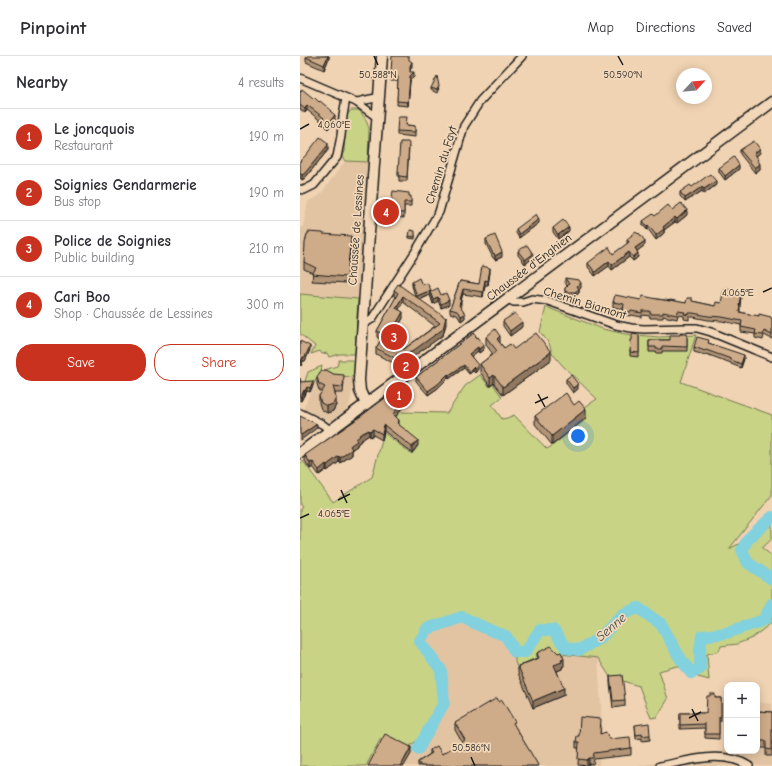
<!DOCTYPE html>
<html lang="en">
<head>
<meta charset="utf-8">
<style>
	:root { --surface:#fff; --page:#f7f7f7; --text:#2b2b33; --muted:#7c7c81; --line:#e1e1e2; --accent:#c8321e }
	body { margin:0; font-family:"Comic Neue",sans-serif; background:var(--page); color:var(--text) }
	.controls { position:absolute; right:12px; bottom:12px; display:grid; overflow:hidden; border-radius:8px; box-shadow:0 2px 10px #0003 }
	.controls button { width:36px; height:36px; display:grid; place-items:center; padding:0; border:0; border-bottom:1px solid var(--line); background:var(--surface); color:var(--text); font:20px sans-serif }
	.compass { position:absolute; left:376px; top:12px; width:36px; height:36px; border-radius:50%; background:var(--surface); box-shadow:0 2px 10px #0003; rotate:64deg }
	.you { position:absolute; left:278px; top:380px; width:14px; height:14px; margin:-10px; border:3px solid #fff; border-radius:50%; background:#1a73e8; box-shadow:0 0 0 6px #1a73e833 }
	.badge { display:grid; place-items:center; width:26px; height:26px; border-radius:50%; background:var(--accent); color:#fff; font-size:13px; font-weight:700 }
	.pin { position:absolute; translate:-50% -50%; border:2px solid #fff; box-shadow:0 1px 4px #0006 }
	.list { margin:0; padding:0; list-style:none }
	h2 { display:flex; justify-content:space-between; align-items:center; height:52px; margin:0; padding:0 16px; font-size:17px }
	h2 small { font-size:13px; font-weight:400; color:var(--muted) }
	.list li { display:grid; grid-template-columns:26px 1fr auto; gap:12px; align-items:center; box-sizing:border-box; height:56px; padding:0 16px; border-top:1px solid var(--line) }
	.list b { display:block; font-size:15px; white-space:nowrap }
	.list p { margin:0; font-size:13px; white-space:nowrap; color:var(--muted) }
	.list em { font-size:13px; font-style:normal; color:var(--muted) }
	.actions { display:flex; gap:8px; padding:12px 16px }
	.actions a { flex:1; padding:9px 0; border:1px solid var(--accent); border-radius:16px; text-align:center; font-size:14px; color:var(--accent) }
	.actions .main { background:var(--accent); color:#fff }
	.map { position:relative; flex:none; width:472px; height:710px; overflow:hidden }
	header { display:flex; align-items:center; gap:24px; box-sizing:border-box; height:56px; padding:0 20px; background:var(--surface); border-bottom:1px solid var(--line) }
	header strong { font-size:19px }
	nav { display:flex; gap:22px; margin-inline-start:auto; font-size:14px }
	main { display:flex }
	aside { flex:1; background:var(--surface) }
	.map>svg:first-child { display:block }
	.built { fill:#e2c4a3 }
	.green { fill:#c8d386; stroke:#727851 }
	.lines { fill:none; stroke-linecap:round; stroke-linejoin:round }
	.river { stroke:#82d1de; stroke-width:12 }
	.minor-casing { stroke:#1c1c1c; stroke-width:10 }
	.secondary-casing { stroke:#1c1c1c; stroke-width:13 }
	.minor { stroke:#f2d8b9; stroke-width:7 }
	.secondary { stroke:#f2d8b9; stroke-width:10 }
	.wall { fill:#b29476; stroke:#1c1c1c; fill-rule:evenodd }
	.shaded-wall { fill:#917860; stroke:#1c1c1c }
	.building { fill:#cfac89; stroke:#1c1c1c; fill-rule:evenodd }
	.ticks { fill:none; stroke:#1c1c1c; stroke-width:1.5 }
	.labels { text-anchor:middle; dominant-baseline:central; stroke-width:3.5; stroke-linejoin:round; paint-order:stroke }
	.street-label { font-size:12px; fill:#1c1c1c; stroke:#f2d8b9 }
	.water-label { font-size:13px; font-style:italic; fill:#36494c; stroke:#f2d8b9 }
	.ticks-label { font-size:10px; text-anchor:middle; fill:#1c1c1c; stroke:#f2d8b9; stroke-width:3.5; stroke-linejoin:round; paint-order:stroke }
</style>
</head>
<body>
<header>
<strong>Pinpoint</strong>
<nav><a>Map</a><a>Directions</a><a>Saved</a></nav>
</header>
<main>
<aside>
<h2>Nearby<small>4 results</small></h2>
<ul class="list">
<li><span class="badge">1</span><div><b>Le joncquois</b><p>Restaurant</p></div><em>190 m</em></li>
<li><span class="badge">2</span><div><b>Soignies Gendarmerie</b><p>Bus stop</p></div><em>190 m</em></li>
<li><span class="badge">3</span><div><b>Police de Soignies</b><p>Public building</p></div><em>210 m</em></li>
<li><span class="badge">4</span><div><b>Cari Boo</b><p>Shop · Chaussée de Lessines</p></div><em>300 m</em></li>
</ul>
<div class="actions"><a class="main">Save</a><a>Share</a></div>
</aside>
<div class="map">
<svg width="472" height="710" viewBox="0 0 472 710">
	<rect width="100%" height="100%" fill="#f0d3b2"/>
	<filter id="ink" filterUnits="userSpaceOnUse"><feTurbulence type="fractalNoise" baseFrequency=".025" numOctaves="2"/><feDisplacementMap in="SourceGraphic" scale="8" xChannelSelector="R" yChannelSelector="G"/><feConvolveMatrix kernelMatrix="1 2 1 2 8 2 1 2 1" color-interpolation-filters="sRGB"/></filter>
	<g filter="url(#ink)">
		<path class="built" d="M45,105l23,1 -4,77 -6,60 -58,-5v-65l3,-3 5,-25 6,-2 6,-4z
			M17,319l37,2 -4,26 -4,8 -16,10 -27,-11z
			M162,561l23,11 21,8 9,16v10l4,10 16,-13 16,-6 47,5 4,67 -3,41h-233l15,-29 60,-67 -21,-29 7,-12z
			M423,643h4v52h30v-49l15,2v62h-135l86,-14z"/>
		<path class="green" d="M51,54h8l6,8 4,10 -1,34 -23,-1 -3,-4 2,-6 2,-35z
			M0,238l58,5 -3,55h-15l-11,3 -2,-4 -5,1 -2,-3 -9,3 4,-8 -15,-12z
			M246,251l57,22 22,5 34,3 37,-2 -15,47 91,33v80l-43,54 19,-10 24,-22v22l-10,9 10,8v65l-2,3 -18,14 -15,6 -16,2 -2,5 -12,3 2,26 -11,-3 -21,-11 -18,5 9,28 -11,18 -6,1 -12,-32 -29,-9 -12,-19 -47,-5 -16,6 -16,13 -4,-10v-10l-9,-16 -21,-8 -23,-11 -35,12 -7,12 21,29 3,33 -16,29 -22,17 -25,-11 -15,28h-66v-257l2,-2 -2,-2v-41l3,-3 30,41 39,-25 12,-44 28,21 6,-8 -27,-22 9,-12 47,1 18,-27 15,-11 10,12 3,-3 9,13 -10,8 10,14 5,-1 7,-3 33,34 5,-3 33,-26 -6,-9 18,-12 -34,-33 -11,-13 -3,-10 -9,-11z
			M39,304h16l-1,17 -36,-2 -6,13 -8,-4 4,-12 14,-6 -1,5 16,-5z"/>
		<g class="lines">
			<path class="river" d="M472,461l-24,22 -6,11 6,13 24,16
				M118,693l26,-46 -3,-33 -21,-29 7,-12 35,-12 23,11 21,8 9,16h10l15,-22h13l13,18 13,2 21,-12 23,-24 15,-6 23,16 19,34 11,15 9,-4v-19l2,-14 24,-3 38,-13 8,-16"/>
			<defs>
				<path id="minor" d="M0,22l56,24 22,16
					M56,46c8,-1 15,-4 23,-4
					M0,133l4,1 10,-5 23,-28 4,-21 2,-20 3,-18
					M208,243l6,3h9l9,-3 16,2 68,24 15,3 13,1 41,-1h12l14,4 61,25
					M62,269l10,-6 42,-65 25,-42 25,-86 16,-25 42,-45
					M0,357l22,11 8,6
					M360,710c29,-5 62,-17 89,0"/>
				<path id="secondary" d="M66,348l-6,-13 -1,-11 12,-176 11,-148
					M0,397l472,-351"/>
			</defs>
			<use href="#minor" class="minor-casing"/>
			<use href="#secondary" class="secondary-casing"/>
			<use href="#minor" class="minor"/>
			<use href="#secondary" class="secondary"/>
		</g>
		<path class="wall" d="M29,0v2l-5,12 -18,-8v-5z
			M109,5l3,6 -2,3v2l4,5 -4,4 -2,25 -11,-1 1,-24h-7v-8z
			M131,32h8l-2,5 -6,-3z
			M0,34l31,22 4,8 -7,9 -6,-5v-2l-15,-12 -2,3 -5,-4z
			M107,69l8,1v11l-18,-2v-4z
			M109,91l-2,34h-8v-4h-1v-5z
			M28,92v2l-23,28 -3,2 -2,-2v-17z
			M440,94l20,3 -4,3 3,6 1,7 -5,4 -15,-19z
			M419,112l20,1 -14,11 -6,-8z
			M416,129l-12,9 -2,-3 -17,11 -5,-6v-4l12,-5z
			M109,140l2,5v5h-7v12l-19,-2v-4l6,-7z
			M372,154l15,5 -10,8 -2,-1 -11,8v3l-8,7 -8,-11 -1,1 -4,-5v-4z
			M239,167l-20,15 -3,-5v-4z
			M253,172l16,3 -11,8 -5,-7z
			M23,178l28,9 -4,40 -35,-2 1,-8 -9,-4v-7z
			M115,178v5l-6,-1v-2z
			M186,183l16,18 -7,3 -1,-2h-1l-7,-14z
			M327,183l18,6 -8,6 1,6 -5,4 -4,-4 -17,13 -3,-4 -14,10 -7,-9v-4l25,-9 14,-10z
			M218,195l15,7 -8,6 -7,-9z
			M190,216l-2,13h-3l-2,12 -20,-3 -2,6v5l-1,2 5,11 -4,3 -4,-6 -7,-2v-4l10,-28 19,3z
			M265,222l16,10 -2,1v4l-4,3h-9l-1,-1v-7l2,-2 -2,-4z
			M112,226l10,3 9,6 10,4 8,10 -8,3 -3,-7 -5,3 -3,-9 -10,5 26,24 -3,11 -33,24v-1l-10,8 -3,-5 -2,3 -19,-10v-6l5,-8 -4,-3v-6l19,-34 -2,-1v-6l21,6 -3,-10zM103,246l32,24 -31,23 -14,-7 13,-24 -4,-9z
			M441,240l-1,10v6l32,8v19l-8,-4 -1,5 -8,-2v-4l-14,-2v-7l-19,-4 -14,-1 -15,-3h-4v3l-5,-1v-3l-6,-1 -1,4 -14,-3v2h-13v-2l-8,-1v2l-11,-2v1l-8,-1v-6l-10,-2v-5l44,-3 29,4 6,-2 23,5 6,-3z
			M203,265l19,6 -12,9 -7,-10z
			M174,277l10,16 -5,4 -1,-2 -7,5 7,13 -3,4 -2,-2 -4,3 -5,-6 -15,11 -1,-1 -10,10 -10,7 -12,-14v-4z
			M387,278v17h-25v2h-6v-1h-7v-12h21l10,-5z
			M339,279v22l-9,-1v-4l2,-12z
			M186,281l14,6 4,5 10,1 37,11 -48,35 -9,-12 -4,3 -10,-14v-8l13,-10 -7,-9z
			M0,285l10,9 -5,11h-2l-2,5 -1,-1z
			M409,287l35,16 -3,9 -10,-4v-1l-25,-9 -1,1 -11,-3v-5z
			M33,318l11,8 -1,11h-8l1,12 -3,6 -6,2 -6,-4 -2,-6v-7l3,-4 -3,-2 -2,-6v-7z
			M0,322l1,4 12,3 -3,7 -3,-1 -2,4h-1l-3,6h-1z
			M266,323l12,10 -5,4 -7,-10z
			M111,342l-2,3 -5,3v3l-2,1 -7,8 4,9 19,20 -6,8 -28,-22 -2,9 -9,-5 -3,2 -1,-2 -9,6v1l-3,2v2l-5,3v6l-12,8 -1,-1 -12,9 -1,-1 -7,5 -6,-8 -3,2 -5,-8v-6z
			M274,349l12,13 -34,27 -17,-21v-8z
			M237,597l27,13 -2,1v2l-5,2 7,24 -31,13 -15,-35v-7l19,-8z
			M310,620l15,24v6l-12,2 -3,-25z
			M415,642h6v23h-2v18l-14,-1v-10l-25,1v-16h26z
			M457,655l15,1v44h-6v-8h-9z
			M155,667l60,4 23,39h-120v-4l12,-8v-4l12,4 20,-12 -7,-12z
			M301,669l-1,8 9,6 22,9v7l-37,4 -1,5h-4l-2,2 -9,-1 1,-17h-3v-6l3,-6z
			M335,669l15,10v5l-8,1v-3l-6,1z"/>
		<path class="shaded-wall" d="M28,0h1v2l-5,12v-5z
			M112,6v5l-2,3v-4z
			M114,16v5l-4,4 -2,25 2,-30z
			M7,49v5l-2,3v-4z
			M35,59v5l-7,9v-5z
			M28,87v7l-23,28 -3,2v-5z
			M460,93v4l-6,5v-5z
			M460,108v5l-5,4v-5z
			M439,109v4l-14,11v-4z
			M416,125v4l-12,9v-5z
			M402,131v4l-17,11v-4z
			M387,154v5l-10,8v-4z
			M375,161v5l-11,8v3l-8,7v-5l7,-8z
			M239,163v4l-20,15v-4z
			M348,169v4l-1,1v-4z
			M269,171v4l-11,8v-4z
			M51,180v7l-4,40v-6z
			M345,185v4l-10,8v-5z
			M202,196v5l-7,3v-4z
			M329,196v5l-17,13v-5z
			M338,197v4l-5,4v-4z
			M233,198v4l-8,6v-4z
			M309,205v5l-14,10v-4z
			M190,212v4l-2,13v-4z
			M185,224v5l-2,12v-5z
			M281,227v5l-2,1v4l-4,3v-4l2,-6z
			M163,233v5l-3,10v-4z
			M131,234v4l-1,-2v3l-13,6v-5z
			M441,236v4l-2,14v-4z
			M103,240v6l-7,12v-6z
			M138,241v4l-5,3v-5z
			M149,244v5l-8,3v-4z
			M103,256v6l-16,28v-6z
			M165,258v4l-4,3v-5z
			M146,261v7l-3,11 -33,24v-6z
			M222,266v5l-12,9v-5z
			M200,280v8l-3,-5z
			M184,289v4l-5,4v-4z
			M10,290v4l-5,11h-2l-2,5v-4z
			M178,291v4l-9,7v-4z
			M110,296v6l-10,8v-6z
			M251,296v8l-48,35v-8z
			M97,298v7l-2,3v-6z
			M444,299v4l-3,9v-4z
			M164,309v3l-15,11v-4z
			M178,309v4l-3,4v-4z
			M173,311v4l-4,3v-3z
			M148,318v4l-10,10 -10,7v-4z
			M194,319v8l-4,3v-8z
			M13,325v4l-3,7v-4z
			M278,328v5l-5,4v-5z
			M7,331v4l-2,4v-4z
			M4,334v5l-3,6v-4z
			M111,336v6l-2,3 -5,3v3l-2,1 -9,12v-6l10,-15z
			M36,342v7l-3,6 -6,2v-7z
			M286,353v9l-34,27v-9z
			M99,364v5l-2,-2z
			M17,368v4l-16,12v-5z
			M84,369v6l-2,9v-6z
			M73,373v6l-3,2v-6z
			M69,374v5l-9,6v1l-3,2v2l-6,4 1,-1v6l-12,8v-5l10,-12 9,-11z
			M118,384v5l-6,8v-6z
			M39,400v6l-12,9v-6z
			M13,406v5l-3,2v-6z
			M26,408v6l-7,5v-5z
			M264,603v7l-2,1v2l-8,3v-7z
			M264,632v7l-31,13v-7z
			M111,691v7l-7,12h-3z
			M289,702v6l-2,2v-6z"/>
		<path class="building" d="M7,0h21l-4,9 -18,-8z
			M92,0h17v4l3,2 -2,4v6h4l-4,4 -2,26 -11,-1 1,-24 -7,-1v-3z
			M137,20l2,10 -2,4 -6,-2z
			M2,33l11,9 1,-1 5,5 1,-1 11,9 -1,1 5,4 -7,9 -6,-4 2,-2 -17,-13 -2,4 -5,-4v-15l1,1z
			M98,61h9l-1,8 9,1v6l-18,-1z
			M20,81l8,6 -1,1 1,1 -23,28 -3,2 -2,-2v-12l6,-6z
			M454,85l6,8 -6,4 5,7 -1,1 2,3 -5,4 -15,-18z
			M100,86h9l-2,35 -8,-1v-4h-1z
			M434,101l5,8 -14,11 -6,-8z
			M410,118l6,7 -12,8 -2,-2 -17,11 -5,-6 10,-7 2,2z
			M93,135l16,2v3h2v6h-7v11l-19,-1 1,-8 5,1z
			M381,147l6,7 -10,9 -2,-2 -12,10 1,2 -8,6 -8,-10 -1,1 -4,-5 10,-7 2,2 13,-11 4,5z
			M236,158l3,5 -20,15 -3,-5z
			M263,164l6,7 -11,8 -5,-7z
			M110,174l5,1v6l-6,-1z
			M8,176l15,1v1l28,2 -4,41 -35,-3 4,-6 -12,-6 1,-19 2,-9h1z
			M336,176l2,2 1,-1 6,8 -10,7 3,5 -5,4 -4,-5 -17,13 -3,-4 -14,11 -7,-9 21,-16 4,7 16,-12 -2,-3z
			M195,179l7,17 -7,4 -1,-3 -1,1 -7,-15z
			M227,189l6,9 -8,6 -7,-9z
			M182,210l8,2 -2,13 -3,-1 -2,12 -20,-3 -3,11h1l-2,5 6,9 -4,2 -4,-5 -7,-2 10,-28 19,3z
			M119,222l3,7 5,-2 4,7 -14,6 -5,-14z
			M265,222l14,2 2,3 -4,3 2,3 -4,3h-9l-1,-1v-3l4,-4z
			M98,228l48,34v-1l-3,12 -33,24v-1l-10,8 -3,-6 -2,4 -19,-10 8,-13 -7,-4 21,-38 -4,-3zM103,240l37,27 -36,26 -17,-9 16,-28 -7,-4z
			M138,232l3,7 5,-2 3,7 -8,4 -3,-7 -5,2 -3,-7z
			M424,232l17,4 -2,14h1l-1,6 20,4v-2l12,3 1,3v15l-8,-4 -1,4 -8,-1 1,-4 -15,-3 1,-6 -20,-4 -14,-1 -15,-3h-4v2l-5,-1 1,-2 -7,-1 -1,4 -14,-3v2h-13v-3h-8v2l-11,-2v1l-8,-1 1,-7 -11,-2 2,-7 26,5 2,-4 14,3 13,2v-1l16,3 1,-5h5v3l23,5 1,-4 5,1z
			M215,257l7,9 -12,9 -7,-10z
			M195,273l5,7 -3,3 7,9 6,-4 4,5 22,-16 15,19 -48,35 -9,-12 -4,3 -10,-14 17,-13 -11,-14z
			M174,277l3,5 1,-1 6,8 -5,4 -1,-2 -9,7 9,11 -3,4 -2,-2 -4,4 -5,-6 -15,10 -1,-1 -10,10 -10,7 -12,-14z
			M332,278l7,1v18l-9,-1 1,-12h1z
			M380,278h7v13l-25,-1v3h-6v-2h-7v-7h21v-5h10z
			M397,281l12,3 -1,3 36,12 -3,9 -10,-4v-1l-25,-9 -1,1 -11,-4z
			M0,285l10,5 -5,11h-2l-2,5 -1,-1z
			M26,314l6,3 1,1 11,1 -1,12 -10,-1 3,12 -3,6 -6,2 -6,-3 -2,-7 6,-9 -6,-3 -2,-7 3,-5z
			M271,319l7,9 -5,4 -7,-9z
			M13,325l-3,7 -3,-1 -2,4 -1,-1 -3,7h-1v-15z
			M104,328l7,8 -2,3 -6,4 1,2 -2,2 -9,11 6,6 -2,3 21,17 -6,7 -28,-22 -2,9 -9,-5 -3,2 -1,-1 -10,5 1,1 -4,3 1,2 -6,4 -1,1 2,3 -12,9 -1,-2 -12,9 -1,-1 -7,6 -6,-8 -3,1 -5,-8 52,-36z
			M266,337l8,12 5,-4 7,8 -34,27 -17,-20z
			M0,360l17,8 -16,11 -1,-1z
			M251,590l7,7 3,-1 3,7 -3,1 1,2 -8,3 10,23 -31,13 -15,-35 21,-8 -2,-5z
			M322,619l3,25 -12,1 -3,-25z
			M410,638h5v4h6v19h-2v17h-14v-10l-25,1v-12h26l1,-17h3z
			M197,642l2,4 3,-2 13,22 -2,1 25,42 -1,1h-116l-3,-4 14,-9 -2,-3 7,-4 5,8 23,-14 -10,-17z
			M457,655l15,1v38l-6,-1v-8h-9z
			M280,661l21,2 -1,15 6,-2 3,7 21,-2 1,11 -37,5 -1,5h-4l-2,2 -9,-1 1,-17h-3l1,-6h2z
			M349,667l1,12 -8,1v-2l-6,1 -1,-10z
			M85,678l26,13 -10,19h-33z"/>
	</g>
	<path class="ticks" d="M74,0l4,9M318,0l5,9M0,73l9,-5M463,236l9,-4M238,338l7,13M235,347l13,-6M41,434l6,13M38,444l12,-6M0,462l9,-4M392,653l6,12M389,662l12,-6M171,701l4,9"/>
	<g class="labels">
		<g class="street-label">
			<text transform="translate(141 109) rotate(-73)">Chemin du Fayt</text>
			<text transform="translate(56 174) rotate(-86)">Chaussée de Lessines</text>
			<text transform="translate(229 211) rotate(-37)">Chaussée d'Enghien</text>
			<text transform="translate(285 247) rotate(17)">Chemin Biamont</text>
		</g>
		<g class="water-label">
			<text transform="translate(311 571) rotate(-41)">Senne</text>
		</g>
	</g>
	<g class="ticks-label">
		<text x="78" y="22">50.588°N</text>
		<text x="323" y="22">50.590°N</text>
		<text x="34" y="72">4.060°E</text>
		<text x="438" y="240">4.065°E</text>
		<text x="34" y="461">4.065°E</text>
		<text x="171" y="695">50.586°N</text>
	</g>
</svg>
<div class="controls">
<button>+</button>
<button>−</button>
</div>
<svg class="compass" viewBox="-18 -18 36 36"><path d="M0-13l5 13h-10z" fill="#e53935"/><path d="M0 13l5-13h-10z" fill="#7c7c81"/></svg>
<div class="you"></div>
<div class="pin badge" style="left:99px;top:339px">1</div>
<div class="pin badge" style="left:106px;top:310px">2</div>
<div class="pin badge" style="left:94px;top:281px">3</div>
<div class="pin badge" style="left:86px;top:156px">4</div>
</div>
</main>
</body>
</html>
